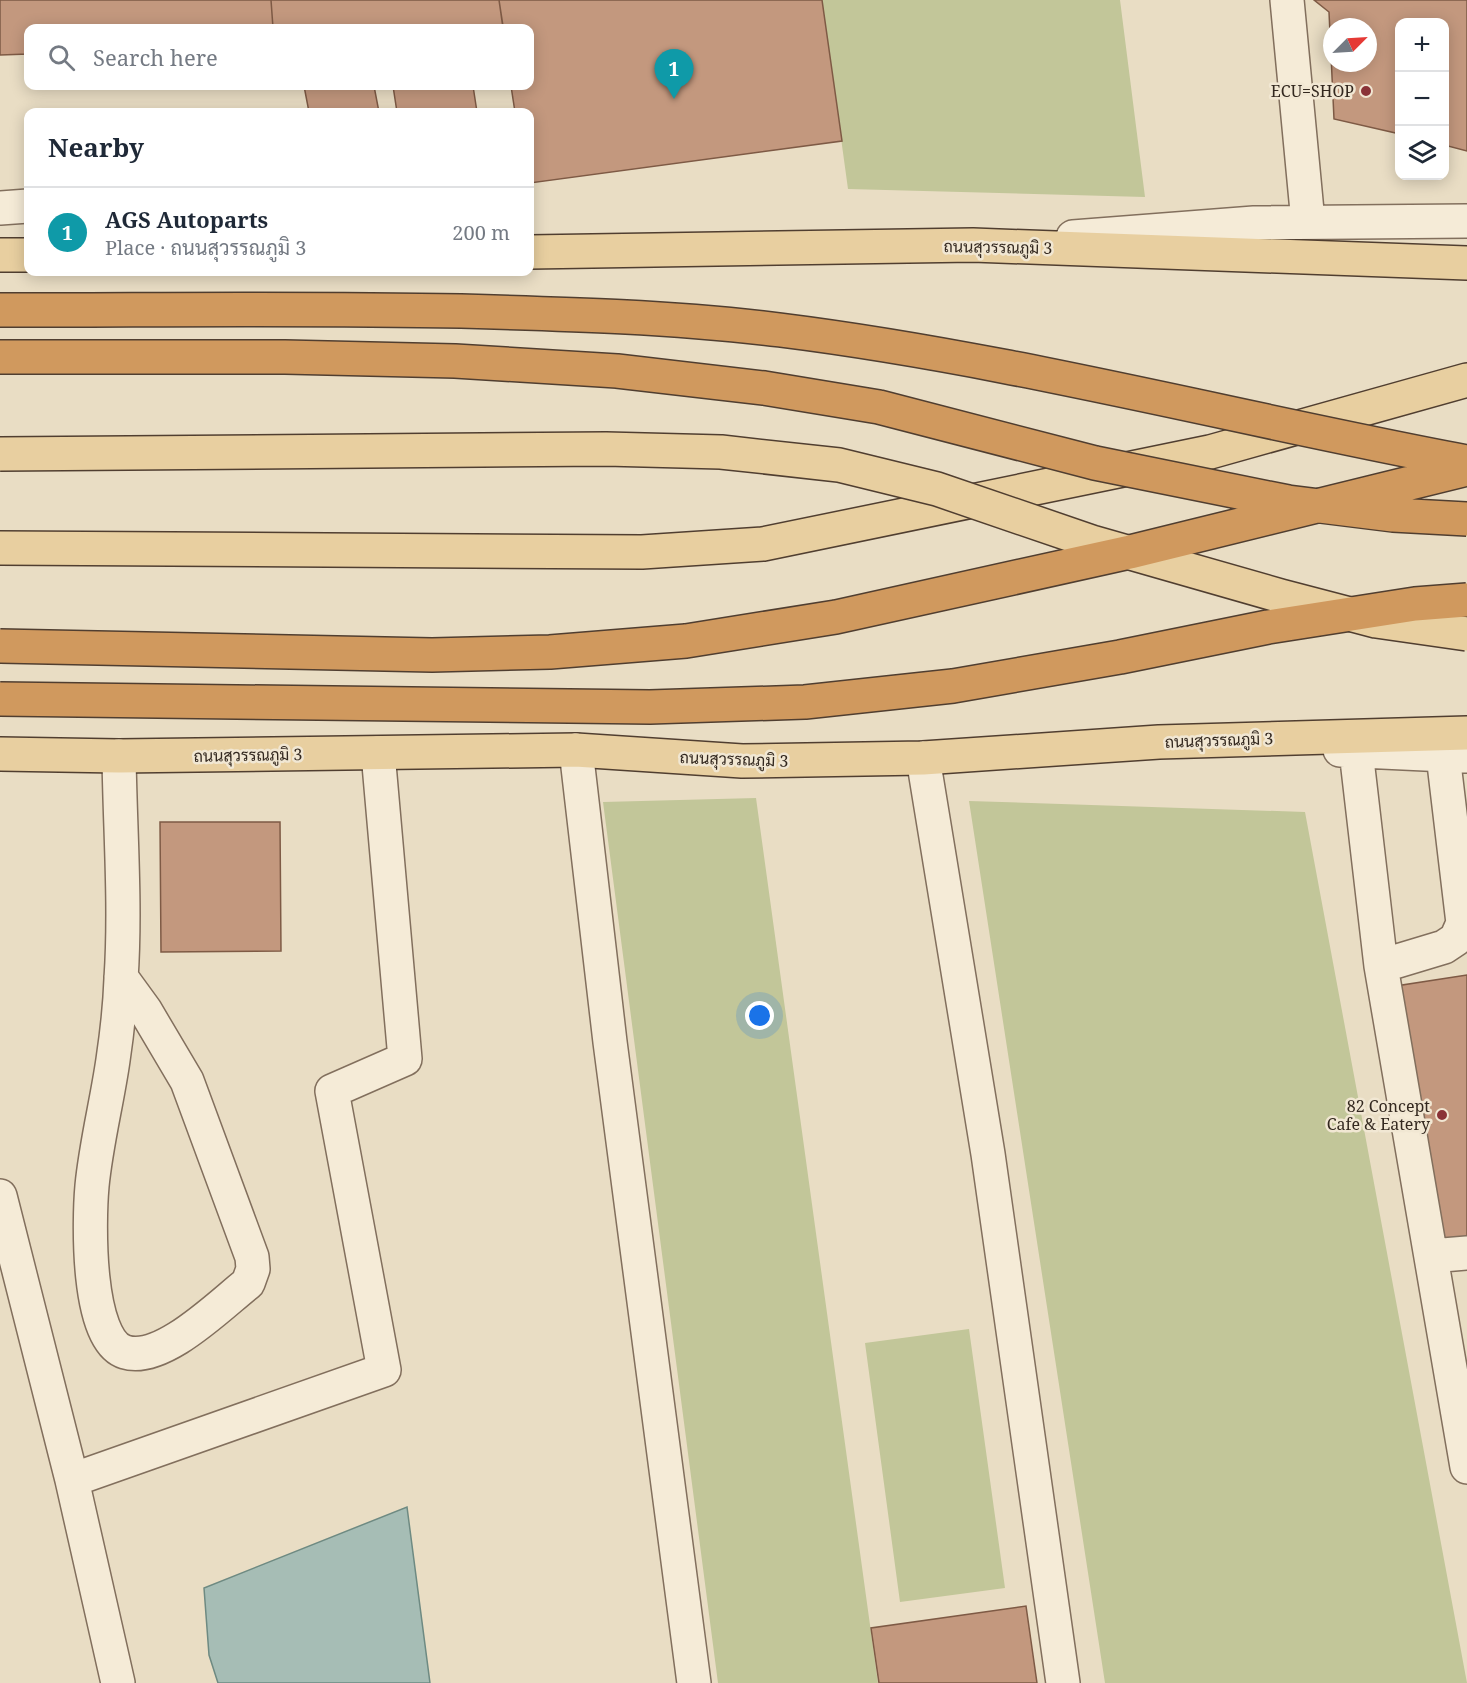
<!DOCTYPE html>
<html lang="en">
<head>
<meta charset="utf-8">
<style>
	:root { --surface:#fff; --page:#f6f6f7; --text:#1f2937; --muted:#747a83; --line:#e0e1e3; --accent:#8a3337 }
	body { margin:0; font-family:"Noto Serif",Sarabun,serif; background:var(--page); color:var(--text) }
	.controls { position:absolute; right:18px; top:18px; display:grid; overflow:hidden; border-radius:12px; box-shadow:0 3px 15px #0003 }
	.controls button { width:54px; height:54px; display:grid; place-items:center; padding:0; border:0; border-bottom:2px solid var(--line); background:var(--surface); color:var(--text); font:30px sans-serif }
	.compass { position:absolute; left:1323px; top:18px; width:54px; height:54px; border-radius:50%; background:var(--surface); box-shadow:0 3px 15px #0003; rotate:66deg }
	.you { position:absolute; left:760px; top:1016px; width:21px; height:21px; margin:-15px; border:4px solid #fff; border-radius:50%; background:#1a73e8; box-shadow:0 0 0 9px #1a73e833 }
	.badge { display:grid; place-items:center; width:39px; height:39px; border-radius:50%; background:var(--accent); color:#fff; font-size:20px; font-weight:700 }
	.pin { position:absolute; translate:-50% -50px; filter:drop-shadow(0 2px 3px #0008) }
	.pin::after { content:''; position:absolute; top:32px; width:21px; height:18px; background:inherit; clip-path:polygon(0 0,100% 0,50% 100%) }
	.list { margin:0; padding:0; list-style:none }
	h2 { display:flex; justify-content:space-between; align-items:center; height:78px; margin:0; padding:0 24px; font-size:26px }
	h2 small { font-size:20px; font-weight:400; color:var(--muted) }
	.list li { display:grid; grid-template-columns:39px 1fr auto; gap:18px; align-items:center; box-sizing:border-box; height:90px; padding:0 24px; border-top:2px solid var(--line) }
	.list b { display:block; font-size:22px; white-space:nowrap }
	.list p { margin:0; font-size:20px; white-space:nowrap; color:var(--muted) }
	.list em { font-size:20px; font-style:normal; color:var(--muted) }
	.icon { flex:none; width:33px; height:33px; fill:none; stroke:currentColor; stroke-width:2; stroke-linecap:round; stroke-linejoin:round }
	.map { position:relative; flex:none; width:1467px; height:1683px; overflow:hidden }
	.search { position:absolute; background:var(--surface); box-shadow:0 3px 15px #0003; left:24px; top:24px; width:510px; height:66px; display:flex; align-items:center; gap:15px; box-sizing:border-box; padding:0 21px; border-radius:12px; color:var(--muted); font-size:22px }
	.panel { position:absolute; background:var(--surface); box-shadow:0 3px 15px #0003; left:24px; top:108px; width:510px; height:168px; border-radius:12px }
	.map>svg:first-child { display:block }
	.green { fill:#c2c699 }
	.water { fill:#a6bdb5; stroke:#6e8a82; stroke-width:1.5 }
	.building { fill:#c3987e; stroke:#7e5a45; stroke-width:1.5; fill-rule:evenodd }
	.lines { fill:none; stroke-linecap:round; stroke-linejoin:round }
	.minor-casing { stroke:#826f5d; stroke-width:36 }
	.major-casing { stroke:#503e30; stroke-width:36 }
	.minor { stroke:#f5ebd7; stroke-width:33 }
	.major { stroke:#e8cfa0; stroke-width:33 }
	.major-bridge-casing { stroke:#503e30; stroke-width:36; stroke-linecap:butt }
	.highway-bridge-casing { stroke:#503e30; stroke-width:36; stroke-linecap:butt }
	.major-bridge { stroke:#e8cfa0; stroke-width:33 }
	.highway-bridge { stroke:#d0995e; stroke-width:33 }
	.poi-dot { fill:#8a3337; stroke:#f1e7d3; stroke-width:2 }
	.labels { text-anchor:middle; dominant-baseline:central; stroke-width:5; stroke-linejoin:round; paint-order:stroke }
	.poi-label { font-size:16px; fill:#33281f; stroke:#f1e7d3; text-anchor:end }
	.street-label { font-size:16px; fill:#33281f; stroke:#f1e7d3 }
</style>
</head>
<body>
<div class="map">
<svg width="1467" height="1683" viewBox="0 0 1467 1683">
	<rect width="100%" height="100%" fill="#e9ddc4"/>
	<path class="green" d="M822,0h298l25,197 -297,-8z
		M756,798l122,885h-160l-115,-881z
		M969,801l336,11 162,871h-362z
		M969,1329l36,259 -105,14 -35,-259z"/>
	<path class="water" d="M407,1507l23,176h-212l-9,-28 -5,-67z"/>
	<path class="building" d="M0,0h271l2,28h-245v26l-28,1z
		M271,0h228l4,26 -230,2z
		M499,0h323l20,141 -312,42v-71h-15l-4,-26h19v-58h-27z
		M1314,0h153v151l-23,-6v-123h-44v112l-66,-15 -5,-107zM1332,27h36v36h-36z
		M304,86h70l5,26h-70z
		M393,86h80l4,26h-80z
		M160,822h120l1,129 -120,1z
		M1467,975v270l-28,4 -43,-263z
		M1026,1606l11,77h-158l-8,-55z"/>
	<g class="lines">
		<defs>
			<path id="minor" d="M1287,0l21,222
				M0,208l28,-2
				M1073,237l181,-14 213,-2
				M576,750l34,292 84,641
				M1340,750l127,6
				M1356,751l25,215 86,501
				M119,756c1,74 7,149 2,223 -1,27 -4,54 -8,81 -6,42 -17,84 -21,126 -3,33 -6,154 33,166 37,12 96,-48 123,-69l5,-14 -1,-12 -65,-176 -42,-71 -24,-33
				M923,758l65,396 75,529
				M1381,966l63,-19 12,-8 7,-16 -20,-168
				M0,1196l72,284 312,-110 -52,-279 73,-32 -27,-306
				M1431,1256l36,-3
				M72,1480l46,203"/>
			<path id="major" d="M530,252l443,-7 494,18
				M0,255h28
				M0,548l642,4 121,-8 447,-92 257,-72
				M0,754l119,2 457,-6 166,11 181,-3 236,-16 308,-9"/>
		</defs>
		<use href="#minor" class="minor-casing"/>
		<use href="#major" class="major-casing"/>
		<use href="#minor" class="minor"/>
		<use href="#major" class="major"/>
		<defs>
			<path id="major-bridge" d="M0,454l606,-5 115,3 118,13 98,24 155,53 189,54 95,25 91,13"/>
			<path id="highway-bridge" d="M0,310c154,0 308,-2 461,1 107,3 214,6 319,19 232,29 458,89 687,132
				M0,357h285l170,4 162,10 147,17 115,19 216,56 193,39 105,13 74,4
				M0,646l432,9 118,-3 136,-11 150,-24 294,-65 337,-83
				M0,699l650,8 155,-5 148,-16 167,-29 148,-30 147,-23 52,-4"/>
		</defs>
		<use href="#major-bridge" class="major-bridge-casing"/>
		<use href="#highway-bridge" class="highway-bridge-casing"/>
		<use href="#major-bridge" class="major-bridge"/>
		<use href="#highway-bridge" class="highway-bridge"/>
	</g>
	<g class="poi-dot">
		<circle cx="1366" cy="91" r="6"/>
		<circle cx="1442" cy="1115" r="6"/>
	</g>
	<g class="labels">
		<g class="poi-label">
			<text x="1354" y="91">ECU=SHOP</text>
			<text x="1430" y="1106">82 Concept<tspan x="1430" dy="18">Cafe &amp; Eatery</tspan></text>
		</g>
		<g class="street-label">
			<text transform="translate(998 247) rotate(1)">ถนนสุวรรณภูมิ 3</text>
			<text transform="translate(1219 740) rotate(-2)">ถนนสุวรรณภูมิ 3</text>
			<text transform="translate(248 755) rotate(-1)">ถนนสุวรรณภูมิ 3</text>
			<text transform="translate(734 759) rotate(2)">ถนนสุวรรณภูมิ 3</text>
		</g>
	</g>
</svg>
<div class="controls">
<button>+</button>
<button>−</button>
<button><svg class="icon" aria-label="layers" viewBox="0 0 24 24"><path d="M12 4l9 5-9 5-9-5zM3 14l9 5 9-5"/></svg></button>
</div>
<svg class="compass" viewBox="-18 -18 36 36"><path d="M0-13l5 13h-10z" fill="#e53935"/><path d="M0 13l5-13h-10z" fill="#747a83"/></svg>
<div class="you"></div>
<div class="pin badge" style="left:674px;top:99px;background:#0f9aa8">1</div>
<div class="search"><svg class="icon" aria-label="search" viewBox="0 0 24 24"><circle cx="10" cy="10" r="6"/><path d="M15 15l6 6"/></svg>Search here</div>
<section class="panel">
<h2>Nearby<small></small></h2>
<ul class="list">
<li><span class="badge" style="background:#0f9aa8">1</span><div><b>AGS Autoparts</b><p>Place · ถนนสุวรรณภูมิ 3</p></div><em>200 m</em></li>
</ul>
</section>
</div>
</body>
</html>
